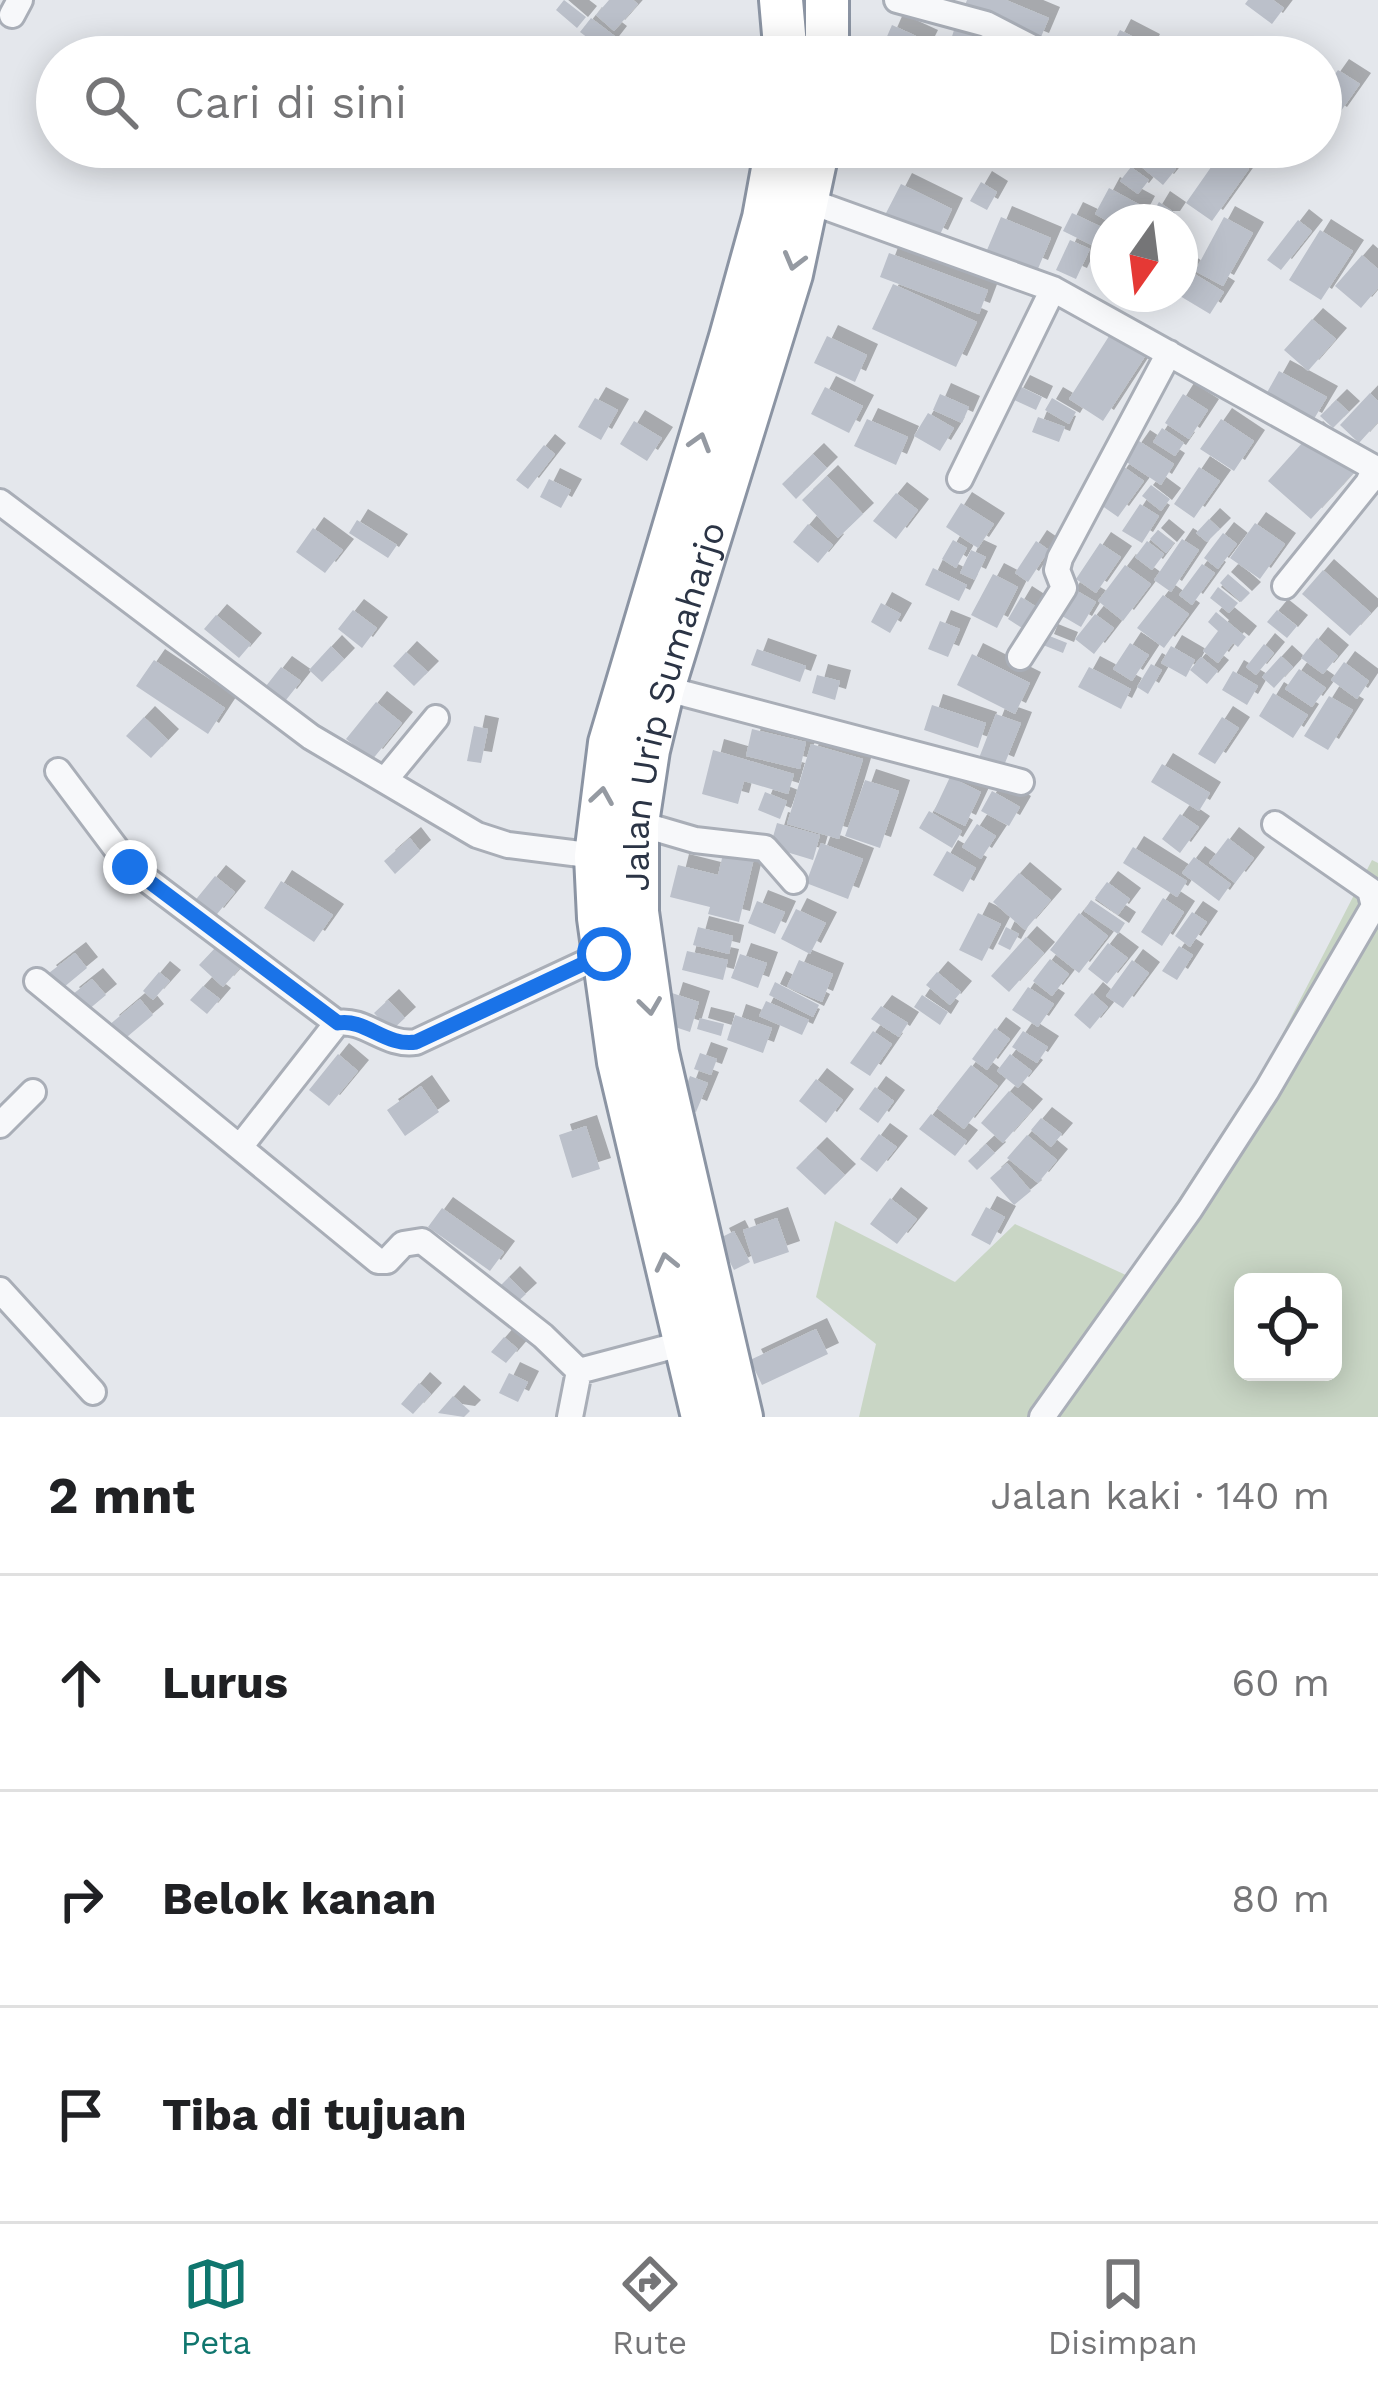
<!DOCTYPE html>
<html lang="id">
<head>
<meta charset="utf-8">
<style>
	:root { --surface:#fff; --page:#f2f2f2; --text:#202124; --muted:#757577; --line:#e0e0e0; --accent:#0f766e }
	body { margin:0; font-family:"Work Sans",sans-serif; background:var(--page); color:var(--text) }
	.controls { position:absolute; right:36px; bottom:36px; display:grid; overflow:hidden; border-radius:18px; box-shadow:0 6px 30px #0003 }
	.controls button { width:108px; height:108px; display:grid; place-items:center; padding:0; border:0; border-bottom:3px solid var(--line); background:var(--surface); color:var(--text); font:60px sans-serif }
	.compass { position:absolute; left:1090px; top:204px; width:108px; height:108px; border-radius:50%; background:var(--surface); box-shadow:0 6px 30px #0003; rotate:194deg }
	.stop { position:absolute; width:36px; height:36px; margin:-27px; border:9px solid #1a73e8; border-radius:50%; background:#fff }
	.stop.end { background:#1a73e8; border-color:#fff; box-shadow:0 3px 12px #0008 }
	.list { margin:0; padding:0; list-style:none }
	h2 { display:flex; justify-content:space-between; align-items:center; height:156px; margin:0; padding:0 48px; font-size:51px }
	h2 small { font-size:39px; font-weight:400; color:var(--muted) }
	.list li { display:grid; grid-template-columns:78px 1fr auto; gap:36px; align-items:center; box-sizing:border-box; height:216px; padding:0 48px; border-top:3px solid var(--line) }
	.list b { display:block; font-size:45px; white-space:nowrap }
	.list em { font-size:39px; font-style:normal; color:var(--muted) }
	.icon { flex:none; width:66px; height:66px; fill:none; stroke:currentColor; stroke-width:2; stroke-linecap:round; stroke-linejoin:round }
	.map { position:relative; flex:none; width:1378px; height:1417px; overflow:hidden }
	.search { position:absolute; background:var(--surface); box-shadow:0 6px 30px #0003; left:36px; right:36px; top:36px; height:132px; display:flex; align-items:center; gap:30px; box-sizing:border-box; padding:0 42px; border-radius:66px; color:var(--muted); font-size:45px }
	.sheet { height:804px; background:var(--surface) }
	nav { display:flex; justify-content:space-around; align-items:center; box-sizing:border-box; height:168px; border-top:3px solid var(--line); background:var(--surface); font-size:33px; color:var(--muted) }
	nav a { display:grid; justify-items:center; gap:6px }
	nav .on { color:var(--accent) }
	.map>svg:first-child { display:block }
	.green { fill:#c9d6c5; fill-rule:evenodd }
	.building { fill:#bbc0ca; filter:url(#shadow) }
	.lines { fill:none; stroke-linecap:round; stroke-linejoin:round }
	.minor-casing { stroke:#a9aeb7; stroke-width:30 }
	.trunk-casing { stroke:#8b94a3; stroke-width:48 }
	.minor { stroke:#f7f8fa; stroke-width:24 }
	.trunk { stroke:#fff; stroke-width:42 }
	.oneway { stroke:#959aa2 }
	.route { stroke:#1a73e8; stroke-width:15 }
	.labels { text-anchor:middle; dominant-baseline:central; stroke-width:10; stroke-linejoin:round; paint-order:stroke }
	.street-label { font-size:36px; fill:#2b3445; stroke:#f4f6f9 }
</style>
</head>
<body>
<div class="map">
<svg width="1378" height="1417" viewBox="0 0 1378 1417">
	<defs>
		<filter id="shadow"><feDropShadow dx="11" dy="-11" stdDeviation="0" flood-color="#0004"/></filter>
	</defs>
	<rect width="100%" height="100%" fill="#e4e7ec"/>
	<path class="green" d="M1372,860l6,3v554h-519l17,-73 -60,-47 19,-76 120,61 60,-58 113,52 139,-212zM1243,1282h90v90h-90z"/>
	<path class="building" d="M564,0l22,17 -9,11 -21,-18z
		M609,0h24l5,4 -24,27 -18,-16z
		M967,0h39l43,18 -11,26 -76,-31z
		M1248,0h25l11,8 -12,16 -27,-20z
		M591,18l25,19 -11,14 -25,-19z
		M892,25l35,16 -8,16h-41z
		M955,27l41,15 -6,15h-18l-24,-8z
		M1120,30l29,15 -6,12h-37z
		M1338,70l22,14 -24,34 -15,-10v-14z
		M1151,148l25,21 -13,16 -25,-21z
		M1223,150l26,19 -37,52 -26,-18z
		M1131,167l18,13 -11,14 -18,-13z
		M981,182l16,10 -10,18 -17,-9z
		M901,184l51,25 -15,32 -52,-26z
		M1109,188l35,19 -8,15h-27l-14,-8z
		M1159,202l16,11 -6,9h-22z
		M1072,213l36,17v23l-45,-22z
		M1001,217l50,21 -14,33 -50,-21z
		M1224,217l29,16 -30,53 -28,-15z
		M1298,220l14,11 -31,39 -14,-10z
		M1320,230l33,21 -32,49 -32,-20z
		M1070,240l20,9 -14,30 -20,-9z
		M889,253l99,37 -9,24 -99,-37z
		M1362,255l16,14v19l-17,20 -26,-22z
		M1180,265l44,27 -14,22 -30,-18z
		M893,284l84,38 -21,45 -84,-38z
		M1312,319l24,20 -28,32 -24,-21z
		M1111,333l35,22 -43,66 -34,-22z
		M827,336l40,19 -12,27 -41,-19z
		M1279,371l48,26 -16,27 -47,-26z
		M1019,386l23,11 -6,13 -24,-11z
		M825,387l38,19 -14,27 -38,-19z
		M1370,393l8,8v21l-19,21 -19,-18z
		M940,394l29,13 -7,16 -29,-13z
		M1183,394l25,16 -19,29 -24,-16z
		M595,398l23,12 -17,30 -23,-13z
		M1052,398l24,14 -7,12 -24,-14z
		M1336,400l13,12 -16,16 -13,-12z
		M928,413l26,15 -14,23 -26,-15z
		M1038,417l27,10 -6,15 -27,-10z
		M867,419l41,18 -12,28 -42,-19z
		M1221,419l33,22 -20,30 -34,-22z
		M634,421l28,17 -15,23 -27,-17z
		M1162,428l22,15 -9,13 -22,-14z
		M1312,432l43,39 -44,48 -43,-38z
		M1139,441l35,23 -13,21 -36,-24z
		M544,445l11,9 -27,35 -12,-9z
		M813,454l14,14 -31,31 -14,-15z
		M1124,467l20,14 -26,36 -20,-14z
		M1199,467l21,14 -26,37 -20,-14z
		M827,476l36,38 -25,24 -36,-38z
		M549,479l22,11 -10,18 -21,-11z
		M1151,485l19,14 -9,12 -19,-15z
		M896,493l22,17 -22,29 -23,-18z
		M961,503l33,21 -16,24 -32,-21z
		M1140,504l19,12 -17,27 -20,-12z
		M1209,519l11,10 -13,13 -11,-9z
		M357,520l40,25 -9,13 -39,-25z
		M1255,523l30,21 -25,35 -30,-21z
		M808,524l25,21 -15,18 -25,-21z
		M313,528l30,22 -18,23 -29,-21z
		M1158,530l16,13 -8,10 -16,-14z
		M1223,533l14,11 -19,25 -14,-11z
		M1182,539l17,11 -28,42 -17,-12z
		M953,540l14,8 -11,20 -14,-9z
		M1036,541l13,9 -21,32 -13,-9z
		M1147,541l17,13 -12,16 -17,-13z
		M1100,543l21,14 -25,36 -20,-14z
		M971,550l15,7 -11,23 -15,-7z
		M1202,564l13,9 -23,32 -13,-10z
		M1125,565l26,19 -28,37 -25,-20z
		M933,568l34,17 -8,16 -34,-16z
		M1323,570l48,43 -21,23 -48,-42z
		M993,574l25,13 -21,41 -26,-13z
		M1228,574l22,19 -9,9 -21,-19z
		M1218,587l20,16 -9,10 -19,-15z
		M1072,588l24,14 -15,25 -24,-14z
		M1163,595l26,19 -25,34 -27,-20z
		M1021,597l14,9 -13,22 -14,-9z
		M881,603l20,11 -11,19 -19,-11z
		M353,610l24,18 -15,20 -24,-19z
		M1277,610l20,16 -10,12 -20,-16z
		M1216,612l30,25 -8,10 -5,-4 -15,20 -15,-12 15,-20 -10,-9z
		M1095,614l19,14 -20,26 -19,-15z
		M216,615l35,29 -12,14 -35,-29z
		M940,621l20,8 -12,28 -20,-8z
		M1047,635l20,8 -4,10 -20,-8z
		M1317,638l21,18 -15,18 -22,-16z
		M1130,643l19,12 -17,26 -19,-12z
		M1264,644l10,9 -18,22 -10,-8z
		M331,646l13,13 -22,23 -13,-12z
		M1171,646l24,14 -9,17 -25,-14z
		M757,649l49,17 -6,16 -49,-17z
		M406,652l22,20 -14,14 -21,-20z
		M972,654l58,29 -15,31 -58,-29z
		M1281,656l12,11 -19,21 -12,-11z
		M1201,657l17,14 -11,13 -17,-14z
		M154,660l71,48 -17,26 -72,-48z
		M1344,662l25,19 -12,18 -26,-19z
		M1151,664l11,6 -14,24 -11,-7z
		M281,667l20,14 -15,19 -20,-14z
		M1089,667l42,22 -10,20 -43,-22z
		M1299,669l27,19 -14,19 -27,-18z
		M1233,671l25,15 -11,19 -25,-15z
		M817,675l23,6 -5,19 -23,-7z
		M1273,693l35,22 -15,23 -34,-22z
		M1329,696l24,14 -25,40 -24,-14z
		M376,702l26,21 -30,37 -26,-21z
		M932,705l54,18 -8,25 -54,-18z
		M996,714l25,9 -18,45 -24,-10z
		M144,717l24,23 -17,18 -25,-22z
		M1222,717l17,11 -24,36 -17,-10z
		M474,726l14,3 -7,34 -14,-2z
		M752,729l54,13 -6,27 -54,-13z
		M811,744l52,15 -24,80 -52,-15z
		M713,750l81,24 -6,20 -44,-13 -6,23 -36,-10z
		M1162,764l48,29 -11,18 -48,-29z
		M950,777l31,15 -16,34 -31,-15z
		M865,780l34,11 -19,57 -35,-12z
		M992,791l28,16 -11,19 -28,-15z
		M765,792l22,9 -7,18 -22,-9z
		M929,811l33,20 -10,17 -33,-20z
		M1180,814l19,13 -19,26 -18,-14z
		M777,823l43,12 -7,25 -43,-13z
		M977,824l19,12 -15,23 -19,-12z
		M410,838l10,13 -25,23 -11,-13z
		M1228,838l26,20 -19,25 -26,-20z
		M821,843l42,16 -15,40 -42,-16z
		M1133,847l54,34 -10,16 -54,-34z
		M724,850l30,8 -15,64 -31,-8 2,-7 -40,-10 8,-32 40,10z
		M947,851l29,17 -13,24 -30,-17z
		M1194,857l37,27 -12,17 -37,-28z
		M1019,873l32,27 -26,30 -32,-28z
		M215,876l20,16 -22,27 -20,-16z
		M281,881l52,34 -19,27 -50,-34z
		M1107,882l23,17 -12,16 -23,-17z
		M1163,898l21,14 -22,34 -21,-14z
		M1091,900l34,23 -7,11 -34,-23z
		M757,901l28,11 -10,22 -27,-11z
		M796,909l30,14 -16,31 -29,-15z
		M1192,912l15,10 -17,25 -15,-11z
		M978,913l23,11 -19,37 -23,-11z
		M1079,913l29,23 -29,37 -29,-23z
		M698,927l35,9 -4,18 -36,-9z
		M1006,927l13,7 -9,16 -12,-6z
		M1026,937l18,16 -35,39 -18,-16z
		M1108,943l20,15 -21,26 -19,-15z
		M1179,946l14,9 -16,25 -15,-9z
		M216,947l24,21 -17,19 -24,-22z
		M687,951l41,9 -5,20 -41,-10z
		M75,953l12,15 -29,24 -13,-16z
		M740,954l27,9 -9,25 -27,-10z
		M1050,959l19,15 -17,22 -19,-15z
		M799,960l34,14 -11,28 -35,-15z
		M1132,960l17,13 -26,35 -17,-12z
		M159,972l11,9 -17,19 -10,-9z
		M937,972l24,20 -11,13 -24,-20z
		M92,979l14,16 -24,20 -14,-17z
		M775,982l44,23 -6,12 -44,-22z
		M203,986l17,13 -13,15 -17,-14z
		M1028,987l26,17 -16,23 -26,-17z
		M672,993l27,9 -9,30 -27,-9z
		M1092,993l16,14 -18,22 -16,-14z
		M922,995l26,17 -8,13 -26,-18z
		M140,999l13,16 -32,27 -13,-16z
		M388,1000l17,18 -14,13 -17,-18z
		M766,1001l43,19 -7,15 -43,-19z
		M881,1006l27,17 -9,14 -28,-18z
		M735,1015l37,13 -9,25 -36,-13z
		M700,1018l24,6 -3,12 -24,-7z
		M995,1028l15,11 -23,31 -15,-11z
		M873,1031l19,13 -22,32 -20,-13z
		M1023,1031l25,16 -11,16 -25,-16z
		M700,1053l17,6 -6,16 -17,-6z
		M338,1054l20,17 -29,35 -20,-16z
		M1010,1054l22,17 -14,17 -21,-17z
		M971,1065l27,21 -34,43 -27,-21z
		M690,1076l18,7 -12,29 -17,-7z
		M816,1079l27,21 -17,23 -27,-22z
		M421,1086l18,26 -34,24 -18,-26z
		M875,1087l19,14 -16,22 -19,-14z
		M1009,1091l23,19 -29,33 -22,-20z
		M931,1114l36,27 -12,15 -36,-27z
		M1041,1118l21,16 -11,13 -20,-17z
		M586,1126l14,43 -28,9 -13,-43z
		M879,1134l18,13 -20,25 -17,-13z
		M1027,1135l30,25 -19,23 -31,-25z
		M986,1144l9,9 -18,17 -9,-9z
		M816,1148l29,27 -20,20 -29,-27z
		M1007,1163l24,28 -17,14 -24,-27z
		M890,1198l27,21 -20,25 -27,-20z
		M986,1207l19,10 -15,28 -19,-10z
		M442,1208l62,44 -14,19 -62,-44z
		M777,1218l12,34 -35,12 -11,-34z
		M734,1231l16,31 -16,8 -16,-31z
		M509,1277l17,17 -13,12 -16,-17z
		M816,1329l12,25 -66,31 -12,-25z
		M504,1337l14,12 -12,14 -15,-11z
		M509,1373l19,9 -10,20 -19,-9z
		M419,1383l12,11 -18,20 -12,-10z
		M453,1396l17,15 -6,6 -26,-4z"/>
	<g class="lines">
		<defs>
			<path id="minor" d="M897,0l89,24 64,33
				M12,15l8,-15
				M809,201l244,88 318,177 3,4 -6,13 -83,103
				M960,479l93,-190
				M0,502l311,235 166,98 31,10 88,11
				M1020,657l44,-69 -7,-18 3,-12 109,-205
				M663,688l358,94
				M58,771l72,96 207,156c28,-5 49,24 79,19l188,-88
				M385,780l51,-62
				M637,823l58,17 70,8 29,33
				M37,981l341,280h9l16,-17 19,-3 121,95 36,35 -9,46
				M0,1125l33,-33
				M240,1147l97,-124
				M0,1290l93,102
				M579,1371l106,-28
				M1042,1417l148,-208 77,-119 107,-184 -4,-16 -95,-66"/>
			<g id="trunk">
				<path d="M781,0l5,57"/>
				<path d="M827,0v57"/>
				<path d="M703,1417l-84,-355 -20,-144 -3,-62 14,-113 121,-406 33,-119 13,-71"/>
				<path id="s1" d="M741,1417l-84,-364 -20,-141v-89l11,-73 15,-62 128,-414 27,-127"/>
			</g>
		</defs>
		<use href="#minor" class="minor-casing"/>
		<use href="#trunk" class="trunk-casing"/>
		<use href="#minor" class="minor"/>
		<use href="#trunk" class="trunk"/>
	</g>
	<defs><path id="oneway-chevron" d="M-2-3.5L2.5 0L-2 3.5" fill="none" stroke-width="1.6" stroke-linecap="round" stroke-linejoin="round" transform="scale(3)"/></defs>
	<g class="oneway">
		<use href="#oneway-chevron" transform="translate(794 261) rotate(105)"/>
		<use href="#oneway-chevron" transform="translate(700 442) rotate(-73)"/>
		<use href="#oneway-chevron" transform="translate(602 796) rotate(-81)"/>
		<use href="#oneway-chevron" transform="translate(650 1006) rotate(82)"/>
		<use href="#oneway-chevron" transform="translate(666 1262) rotate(-103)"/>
	</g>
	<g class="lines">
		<path class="route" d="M130,867l208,156c27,-5 48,24 78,19l188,-88"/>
	</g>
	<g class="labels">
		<g class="street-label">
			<text stroke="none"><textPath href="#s1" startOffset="726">Jalan Urip Sumaharjo</textPath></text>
		</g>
	</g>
</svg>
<div class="controls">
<button><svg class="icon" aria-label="locate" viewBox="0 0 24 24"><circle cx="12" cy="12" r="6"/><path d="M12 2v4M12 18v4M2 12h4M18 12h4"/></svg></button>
</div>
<svg class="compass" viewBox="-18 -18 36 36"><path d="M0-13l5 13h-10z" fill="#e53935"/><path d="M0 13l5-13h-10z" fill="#757577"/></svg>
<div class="stop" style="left:604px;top:954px"></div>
<div class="stop end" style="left:130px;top:867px"></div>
<div class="search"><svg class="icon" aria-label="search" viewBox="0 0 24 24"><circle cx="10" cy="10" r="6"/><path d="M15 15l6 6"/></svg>Cari di sini</div>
</div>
<section class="sheet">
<h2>2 mnt<small>Jalan kaki · 140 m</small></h2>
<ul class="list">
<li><svg class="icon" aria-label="ahead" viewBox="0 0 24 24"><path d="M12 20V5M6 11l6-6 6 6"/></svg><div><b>Lurus</b></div><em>60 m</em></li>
<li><svg class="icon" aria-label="right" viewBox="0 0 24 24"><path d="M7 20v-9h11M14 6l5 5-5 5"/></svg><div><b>Belok kanan</b></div><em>80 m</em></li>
<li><svg class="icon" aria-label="arrive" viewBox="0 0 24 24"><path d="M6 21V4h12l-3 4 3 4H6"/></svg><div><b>Tiba di tujuan</b></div></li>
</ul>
</section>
<nav>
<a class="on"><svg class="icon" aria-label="map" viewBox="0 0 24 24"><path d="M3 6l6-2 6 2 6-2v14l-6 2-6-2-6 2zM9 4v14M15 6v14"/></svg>Peta</a>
<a><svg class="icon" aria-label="directions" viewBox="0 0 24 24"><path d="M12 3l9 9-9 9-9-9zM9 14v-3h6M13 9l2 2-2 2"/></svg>Rute</a>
<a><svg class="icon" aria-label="saved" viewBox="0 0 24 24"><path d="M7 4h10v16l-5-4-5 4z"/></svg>Disimpan</a>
</nav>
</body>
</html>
